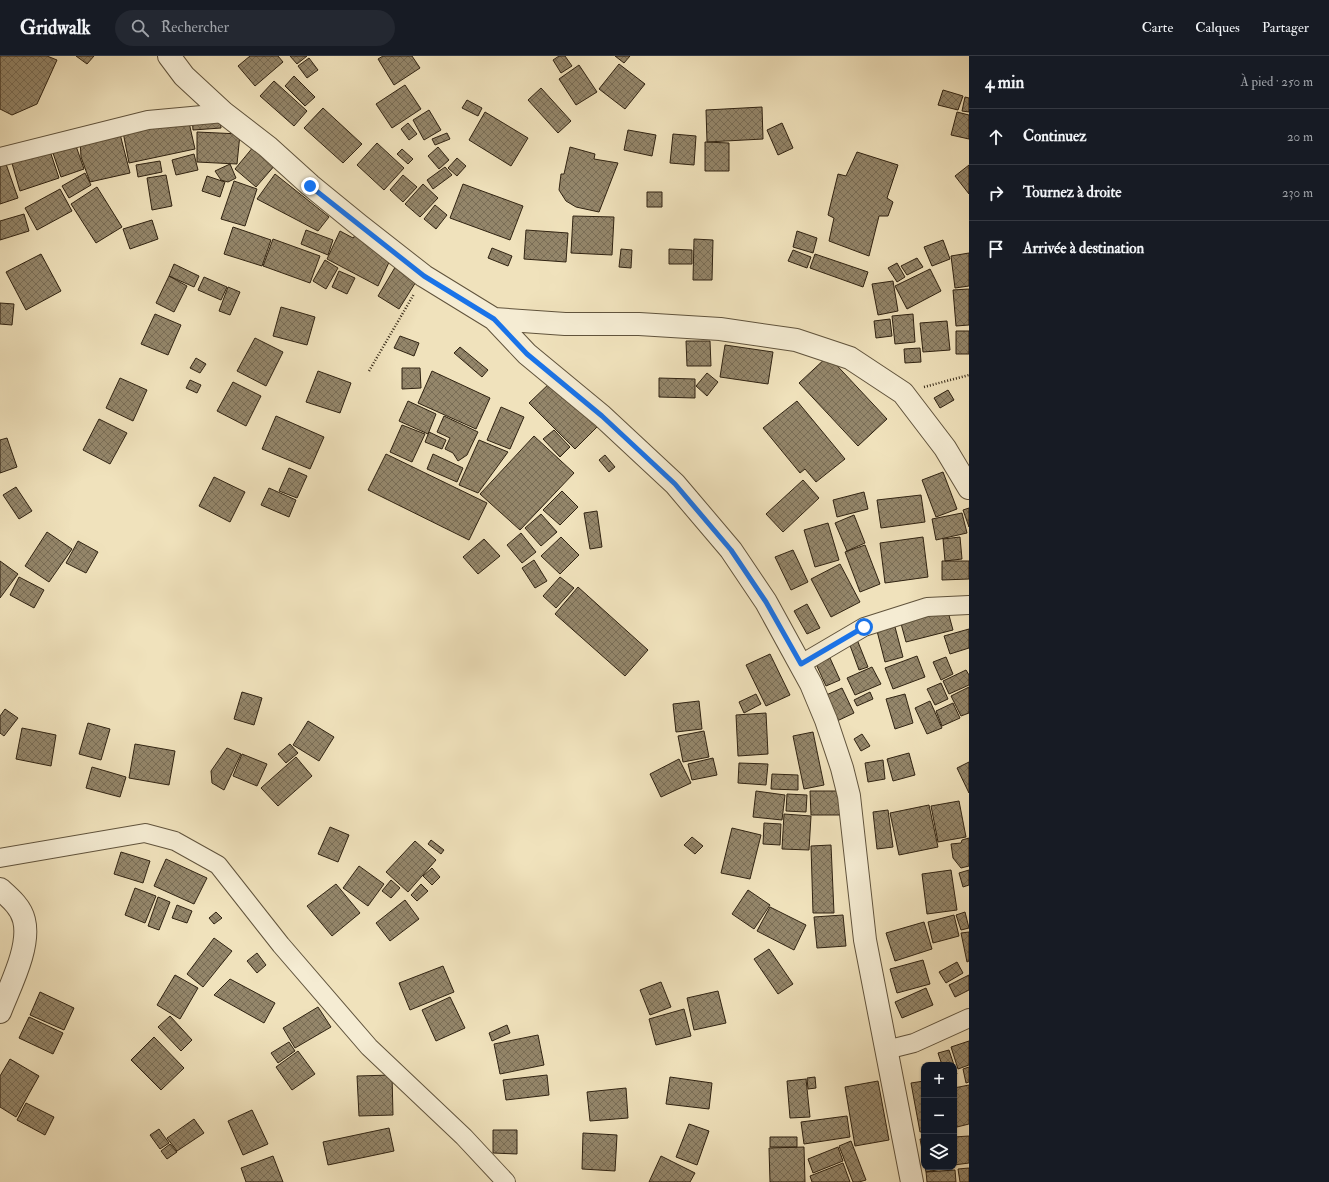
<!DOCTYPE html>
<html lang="fr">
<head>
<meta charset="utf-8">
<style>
	:root { --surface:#171b24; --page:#242831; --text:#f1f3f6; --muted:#9ea1a6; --line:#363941 }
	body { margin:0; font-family:"IM FELL Double Pica",serif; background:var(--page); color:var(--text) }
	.controls { position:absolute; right:12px; bottom:12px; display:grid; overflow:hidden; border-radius:8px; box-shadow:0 1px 3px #0004 }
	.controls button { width:36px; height:36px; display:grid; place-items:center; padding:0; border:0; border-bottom:1px solid var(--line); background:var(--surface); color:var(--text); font:20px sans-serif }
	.stop { position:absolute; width:12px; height:12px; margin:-9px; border:3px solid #1a73e8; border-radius:50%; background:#fff }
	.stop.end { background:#1a73e8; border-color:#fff; box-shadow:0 1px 4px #0008 }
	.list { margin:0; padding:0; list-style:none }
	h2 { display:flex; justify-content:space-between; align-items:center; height:52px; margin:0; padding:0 16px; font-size:17px }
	h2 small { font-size:13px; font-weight:400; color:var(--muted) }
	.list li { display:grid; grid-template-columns:26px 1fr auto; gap:12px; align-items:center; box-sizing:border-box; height:56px; padding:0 16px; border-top:1px solid var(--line) }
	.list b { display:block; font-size:15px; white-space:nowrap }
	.list em { font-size:13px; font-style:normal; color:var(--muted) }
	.icon { flex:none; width:22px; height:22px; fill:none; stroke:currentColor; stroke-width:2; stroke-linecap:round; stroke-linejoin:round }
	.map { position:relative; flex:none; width:969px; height:1126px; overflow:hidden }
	header { display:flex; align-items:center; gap:24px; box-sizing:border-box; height:56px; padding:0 20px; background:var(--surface); border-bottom:1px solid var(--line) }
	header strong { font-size:19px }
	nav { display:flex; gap:22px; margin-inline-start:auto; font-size:14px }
	.search { width:280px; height:36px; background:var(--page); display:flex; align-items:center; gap:10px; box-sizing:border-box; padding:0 14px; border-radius:22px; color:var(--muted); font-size:15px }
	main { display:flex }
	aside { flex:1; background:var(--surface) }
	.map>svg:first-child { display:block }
	.building { fill:url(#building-cross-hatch); stroke:#302312 }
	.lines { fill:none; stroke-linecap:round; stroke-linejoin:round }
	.minor-casing { stroke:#60533c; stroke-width:20 }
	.tertiary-casing { stroke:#60533c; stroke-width:24 }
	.path { stroke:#302312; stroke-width:2.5; stroke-dasharray:1 2; stroke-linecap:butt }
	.minor { stroke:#f5ecd3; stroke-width:18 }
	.tertiary { stroke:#f5ecd3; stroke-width:22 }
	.route { stroke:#1a73e8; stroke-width:5 }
</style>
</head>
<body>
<header>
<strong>Gridwalk</strong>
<div class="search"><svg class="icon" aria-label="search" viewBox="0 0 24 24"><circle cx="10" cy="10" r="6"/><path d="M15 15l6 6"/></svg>Rechercher</div>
<nav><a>Carte</a><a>Calques</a><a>Partager</a></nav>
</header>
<main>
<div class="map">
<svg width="969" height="1126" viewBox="0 0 969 1126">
	<defs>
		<pattern id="building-cross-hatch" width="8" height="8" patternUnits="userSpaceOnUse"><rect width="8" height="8" fill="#94866a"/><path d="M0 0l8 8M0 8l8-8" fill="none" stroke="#796d56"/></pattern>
	</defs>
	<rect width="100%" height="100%" fill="#f0e2bc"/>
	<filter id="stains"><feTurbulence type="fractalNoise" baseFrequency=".005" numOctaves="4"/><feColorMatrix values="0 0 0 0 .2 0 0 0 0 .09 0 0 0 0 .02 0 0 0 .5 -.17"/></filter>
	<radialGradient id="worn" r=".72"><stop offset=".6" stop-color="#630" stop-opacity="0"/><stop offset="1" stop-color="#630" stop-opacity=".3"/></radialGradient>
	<path class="building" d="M0,0h47l10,4 -20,44 -25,11 -12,-6z
		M76,0h18l-7,8z
		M250,0h28l5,6 -28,24 -17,-20z
		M290,0h17l-10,8z
		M383,0h29l8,12 -26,17 -16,-26z
		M559,0h6l7,10 -11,7 -8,-13z
		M615,0h15l-6,7z
		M309,2l9,12 -11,8 -9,-12z
		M619,8l26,20 -20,25 -26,-20z
		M579,9l18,27 -21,13 -17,-26z
		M294,20l21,21 -10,9 -20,-20z
		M274,25l33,30 -13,15 -34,-30z
		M405,29l16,24 -29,19 -16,-24z
		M541,32l30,33 -13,12 -30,-33z
		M943,34l20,6 -5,14 -20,-5z
		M965,41l4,1v14l-7,-1z
		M467,44l15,8 -4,8 -16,-8z
		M762,51l1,32 -56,3 -1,-32z
		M323,52l39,36 -19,19 -39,-35z
		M429,54l12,20 -17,10 -11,-20z
		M485,56l43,26 -17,28 -42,-26z
		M957,56l12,3v24l-18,-4z
		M220,59l1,13 -28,2 -1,-13z
		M188,62l7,31 -66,14 -6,-31z
		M408,67l9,11 -8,6 -8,-11z
		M782,67l11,25 -15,7 -11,-25z
		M119,74l11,43 -40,9 -9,-25 -1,-18z
		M628,74l28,5 -4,21 -28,-6z
		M197,76l43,2 -3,30 -40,-2z
		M447,77l3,6 -15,6 -3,-6z
		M673,78l23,2 -2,29 -24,-2z
		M705,86l24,1v28h-24z
		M377,87l27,25 -20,22 -27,-25z
		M76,90l8,23 -23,8 -8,-24z
		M254,90l22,18 -20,23 -21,-18z
		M438,91l11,13 -10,9 -11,-13z
		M570,91l25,7 -1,5 24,4 -19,49 -23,-5 -10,-6 -7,-11 2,-16h3z
		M49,92l10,30 -39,13 -9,-31z
		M402,93l11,10 -5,5 -11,-10z
		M857,96l41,13 -11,33 6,4 -5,14h-9l-10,40 -40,-15 5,-23 -6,-3 10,-41 8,2z
		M194,98l4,16 -22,5 -4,-15z
		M457,102l9,8 -9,10 -9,-8z
		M160,105l2,11 -24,5 -2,-12z
		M6,108l12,34 -18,6v-38z
		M230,108l6,14 -8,4 -7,-2 -6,-9z
		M969,109v29l-14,-18z
		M445,111l7,8 -19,14 -6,-9z
		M85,117l6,12 -22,13 -7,-12z
		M275,118l54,43 -11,14 -61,-32z
		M166,119l6,31 -20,4 -5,-32z
		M403,119l14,12 -14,15 -13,-12z
		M207,120l18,6 -5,15 -18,-6z
		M234,125l23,8 -12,37 -24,-7z
		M423,128l15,14 -18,19 -15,-13z
		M463,128l60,22 -13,34 -60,-22z
		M97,131l25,40 -26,16 -25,-39z
		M60,133l12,22 -35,19 -12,-22z
		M647,136h15v15h-15z
		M435,149l12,10 -11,14 -12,-10z
		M24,158l5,17 -29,9v-19z
		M573,160l41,1 -2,38 -41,-2z
		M152,164l6,19 -28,10 -7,-20z
		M233,171l38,13 -9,26 -38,-12z
		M306,174l27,10 -5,15 -27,-11z
		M526,174l42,3 -2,29 -42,-3z
		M340,175l13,7 4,-5 34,25 -13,28 -51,-27z
		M797,175l20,7 -4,15 -20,-6z
		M273,183l47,17 -10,27 -47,-17z
		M694,183l19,1 -1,40h-19z
		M943,184l7,19 -18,7 -8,-19z
		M492,192l20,8 -4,10 -20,-8z
		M621,193l11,1 -1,18 -12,-1z
		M669,193l23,1v14h-23z
		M793,194l18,7 -4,11 -19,-7z
		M969,197v33l-14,2 -4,-32z
		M41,198l20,37 -35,19 -20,-38z
		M815,198l53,18 -5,15 -53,-19z
		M917,202l6,9 -16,8 -6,-9z
		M325,204l13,8 -12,21 -13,-8z
		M897,207l8,14 -8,5 -9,-14z
		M174,208l25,12 -5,11 -25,-11z
		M397,208l22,13 -20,32 -21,-13z
		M930,213l11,22 -34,18 -12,-23z
		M339,215l16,7 -8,16 -15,-7z
		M169,220l18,10 -13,26 -18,-9z
		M204,221l23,10 -6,13 -23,-10z
		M893,225l5,30 -20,4 -6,-31z
		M228,231l12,5 -10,23 -11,-4z
		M969,233v36l-13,1 -3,-36z
		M0,247l14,1 -2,21 -12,-1z
		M281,251l34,10 -8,28 -34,-9z
		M155,258l26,11 -13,30 -27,-11z
		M913,258l2,28 -20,2 -3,-28z
		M890,263l2,17 -16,2 -2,-17z
		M947,265l3,29 -27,2 -3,-29z
		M956,275h13v23h-13z
		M400,280l19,7 -5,13 -20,-8z
		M255,282l28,14 -17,34 -29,-15z
		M686,285h24l1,25h-24z
		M725,289l48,7 -5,32 -48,-7z
		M460,291l28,23 -6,7 -28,-24z
		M920,292l1,14 -16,1 -1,-14z
		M828,300l59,63 -29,27 -59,-63z
		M196,302l10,6 -6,9 -10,-5z
		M402,312h18l1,20 -19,1z
		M318,315l33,12 -11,30 -34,-11z
		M432,315l58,27 -14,31 -58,-26z
		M707,317l11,9 -11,14 -11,-10z
		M120,322l27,12 -14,31 -27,-13z
		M659,322l36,1v19l-36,-1z
		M190,324l11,5 -4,8 -11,-5z
		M552,325l45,46 -22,22 -46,-46z
		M233,326l28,14 -15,30 -29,-15z
		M948,334l6,10 -14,8 -6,-10z
		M408,345l28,13 -8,20 -29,-13z
		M797,345l48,58 -29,23 -11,-13 -5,4 -37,-45z
		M501,351l23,10 -14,32 -23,-9z
		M276,360l48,21 -14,32 -48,-20z
		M444,360l34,16 -11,23 -9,6 -5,-8 -8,-4 5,-11 -13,-6z
		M99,363l28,14 -17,31 -27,-14z
		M402,369l23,9 -13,28 -22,-10z
		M554,374l16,17 -10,10 -17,-18z
		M429,376l17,8 -4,9 -17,-7z
		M534,380l40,37 -54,57 -40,-36z
		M7,382l10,29 -17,6v-33z
		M479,384l29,12 -30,41 -19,-8z
		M386,398l101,49 -18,37 -101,-50z
		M433,398l30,14 -6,14 -30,-13z
		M605,399l10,12 -6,5 -10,-12z
		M289,412l18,8 -10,22 -18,-7z
		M943,416l14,37 -21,8 -14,-37z
		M214,421l31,15 -15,30 -31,-16z
		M803,424l16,18 -36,34 -17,-18z
		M16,431l16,24 -13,8 -16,-24z
		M269,432l27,12 -7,17 -28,-12z
		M562,435l16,16 -18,18 -17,-15z
		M864,436l4,17 -31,8 -4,-17z
		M921,439l4,27 -44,6 -4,-28z
		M969,452v19l-6,-17z
		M597,455l5,36 -12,2 -6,-36z
		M962,457l5,20 -31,7 -4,-21z
		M541,458l16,18 -16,14 -16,-18z
		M854,459l11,28 -18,8 -12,-28z
		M828,467l11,37 -24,7 -11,-37z
		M47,476l25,17 -23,33 -24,-16z
		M521,477l15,19 -14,11 -15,-18z
		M561,481l18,18 -19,19 -19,-18z
		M923,481l5,40 -43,6 -5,-40z
		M960,481l2,22 -17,2 -2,-22z
		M484,483l16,17 -22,18 -15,-17z
		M78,485l20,11 -12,21 -20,-10z
		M865,489l15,39 -20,8 -15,-40z
		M793,494l15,32 -17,8 -16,-33z
		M534,504l13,21 -12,7 -13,-20z
		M0,505l18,13 -18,24z
		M942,505h27v18l-27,1z
		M840,508l20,38 -29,15 -20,-38z
		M19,521l25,13 -10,18 -24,-13z
		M560,521l14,11 -18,20 -13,-12z
		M578,531l70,63 -23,26 -70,-62z
		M807,548l13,24 -13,6 -13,-23z
		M947,552l6,22 -47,12 -6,-22z
		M895,571l8,30 -18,5 -8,-31z
		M969,573v19l-19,6 -6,-18z
		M856,581l12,30 -9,3 -11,-30z
		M770,598l20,41 -24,11 -20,-41z
		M917,600l8,21 -32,12 -8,-21z
		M946,601l7,17 -12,6 -8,-18z
		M830,602l10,22 -14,6 -10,-22z
		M872,611l9,17 -26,11 -8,-17z
		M966,614l3,5v10l-20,9 -6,-13z
		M941,627l7,16 -13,6 -8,-16z
		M969,631v26l-8,3 -10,-20z
		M842,632l12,25 -17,8 -13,-25z
		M242,636l20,6 -8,27 -20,-6z
		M870,636l3,7 -16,7 -3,-6z
		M756,638l5,10 -17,9 -5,-11z
		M905,638l8,29 -18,6 -9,-30z
		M699,645l3,28 -26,3 -3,-28z
		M930,645l12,27 -15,6 -12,-26z
		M953,647l7,15 -18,8 -6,-15z
		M5,653l13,9 -14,18 -4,-3v-17z
		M766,657l2,41 -30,2 -2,-41z
		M308,665l26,16 -15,24 -26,-16z
		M88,667l22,6 -9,31 -22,-6z
		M22,672l34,7 -5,31 -35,-7z
		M704,675l5,26 -26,5 -5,-26z
		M813,676l11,53 -20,4 -11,-53z
		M862,678l8,12 -9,5 -7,-12z
		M135,688l40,7 -6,34 -40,-7z
		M290,688l8,9 -12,10 -8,-9z
		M227,692l14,6 -17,36 -12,-7 -1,-12z
		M909,697l6,22 -22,6 -6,-22z
		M242,698l25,10 -10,22 -24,-10z
		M296,701l16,19 -34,30 -17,-18z
		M713,702l4,17 -25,5 -4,-16z
		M679,703l12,24 -30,14 -11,-23z
		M883,704l2,19 -17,3 -3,-19z
		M969,706v31l-12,-25z
		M739,707l29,1 -2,21 -28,-2z
		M92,711l34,10 -6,20 -34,-9z
		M772,718l26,1v15l-27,-1z
		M756,735l29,4 -3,25 -29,-3z
		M810,735h32v24h-31z
		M787,738l20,1 -1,17 -20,-1z
		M959,745l7,36 -28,5 -7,-36z
		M929,749l9,42 -39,8 -9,-42z
		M888,754l5,37 -16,2 -4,-37z
		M784,758l27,2 -2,34 -27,-1z
		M764,767l17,1 -1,21 -17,-1z
		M330,771l19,8 -11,27 -20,-8z
		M732,772l29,7 -11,44 -29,-6z
		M692,781l11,9 -8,8 -11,-9z
		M969,782v28l-8,2 -8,-10 -2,-14 10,-1 1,-3z
		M431,784l13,10 -3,4 -13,-10z
		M415,785l21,19 -28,32 -22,-20z
		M831,789l3,68h-21l-2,-67z
		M121,796l29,9 -7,22 -29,-9z
		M166,803l41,19 -13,26 -40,-18z
		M359,810l25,18 -16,22 -25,-18z
		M432,812l8,9 -8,8 -9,-9z
		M951,814l6,40 -30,4 -5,-40z
		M969,814v15l-6,2 -4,-14z
		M391,824l9,8 -9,10 -9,-7z
		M336,828l24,29 -28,23 -25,-30z
		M421,828l7,7 -11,10 -6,-6z
		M135,832l21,8 -11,27 -20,-8z
		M748,834l22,15 -16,24 -22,-15z
		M158,841l12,5 -11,28 -11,-4z
		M405,844l14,19 -29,22 -14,-18z
		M177,849l15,6 -5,12 -15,-5z
		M770,851l36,18 -12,25 -37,-19z
		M216,856l6,6 -8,6 -5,-6z
		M965,856l4,16 -8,2 -5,-15z
		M843,859l3,31 -29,2 -3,-31z
		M954,859l5,21 -26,7 -5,-21z
		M924,866l8,27 -37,12 -9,-28z
		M969,876v29l-2,1 -6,-29z
		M214,882l18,13 -29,36 -16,-13z
		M769,893l24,35 -15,10 -24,-35z
		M257,897l9,12 -9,8 -10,-12z
		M923,904l7,24 -33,9 -7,-24z
		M957,906l6,11 -17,10 -7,-11z
		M443,910l11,26 -44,18 -11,-27z
		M175,919l23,13 -18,31 -23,-14z
		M969,919v15l-14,7 -6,-12z
		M230,923l45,24 -11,20 -50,-28z
		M661,926l10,25 -21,8 -10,-25z
		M926,932l7,17 -31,13 -7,-16z
		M718,935l8,32 -32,7 -7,-32z
		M40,936l34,16 -10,22 -34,-15z
		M450,941l15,31 -29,13 -14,-31z
		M318,951l13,20 -36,21 -12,-20z
		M684,953l7,27 -35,9 -7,-26z
		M170,960l22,24 -11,11 -23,-24z
		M29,961l34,16 -10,21 -34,-16z
		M507,969l3,8 -18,8 -3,-8z
		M538,979l6,30 -44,9 -6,-30z
		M154,981l30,31 -23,22 -30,-30z
		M969,985v24l-11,4 -7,-22z
		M289,986l6,9 -17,12 -7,-10z
		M949,994l8,24 -3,1v-10h-12l-4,-12z
		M298,995l17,23 -23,16 -16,-23z
		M10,1003l29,17 -23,41 -16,-10v-31z
		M969,1011v15l-3,1 -3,-14z
		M392,1019l1,40 -34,1 -2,-40z
		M547,1019l2,20 -43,5 -3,-20z
		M670,1021l42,6 -3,26 -43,-5z
		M815,1021l1,11 -8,1 -1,-11z
		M806,1023l4,38 -20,1 -3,-37z
		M878,1025l11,59 -34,6 -10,-59z
		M924,1025v50l-4,1 -9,-49z
		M969,1029v39l-12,3 -3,-16v-23z
		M626,1032l2,30 -38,3 -3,-29z
		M26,1047l28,14 -9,18 -28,-15z
		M252,1054l16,34 -25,11 -15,-34z
		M847,1060l3,21 -46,7 -3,-22z
		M194,1063l10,14 -27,18 -10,-13z
		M689,1068l20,7 -12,34 -21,-8z
		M389,1072l5,23 -66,14 -5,-23z
		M159,1073l10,14 -9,6 -10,-14z
		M493,1074h24v24l-24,-1z
		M583,1077l34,2 -2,36 -33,-2z
		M969,1080v27l-15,2v-28z
		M770,1081h27v10h-27z
		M920,1083h4v21z
		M851,1085l15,39 -7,2h-6l-14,-36z
		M170,1088l7,8 -10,7 -6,-8z
		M804,1091l1,35h-35l-1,-34z
		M838,1091l5,14 -30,12 -5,-14z
		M273,1100l10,26h-37l-5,-14z
		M661,1100l34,17 -5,9h-41z
		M843,1107l7,19h-38l-2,-6z
		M925,1111h27l-26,5z
		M969,1112v14h-9l-2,-13z
		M955,1114l1,12h-29l-1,-10z"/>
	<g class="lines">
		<defs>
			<path id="minor" d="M0,101l148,-37 76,-7
				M801,608l63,-37 63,-20 42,-2
				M0,802l145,-25 30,8 43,24 63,80 88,102 95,90 42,45
				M886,994l28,-7 55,-25"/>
			<path id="tertiary" d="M169,0l15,20 40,37 44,34 42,38 49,40 65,51 70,43 71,5h74l81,5 76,11 54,18 53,35 42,55 24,40
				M494,263l33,35 75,62 73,68 56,66 35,52 45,82 15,36 16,48 7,28 16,144 47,242
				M0,833c10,9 21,18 24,31 7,27 -15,68 -24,92"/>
		</defs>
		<use href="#minor" class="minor-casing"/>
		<use href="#tertiary" class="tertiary-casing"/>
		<path class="path" d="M369,315l45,-77
			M924,331l45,-12"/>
		<use href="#minor" class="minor"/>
		<use href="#tertiary" class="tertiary"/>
	</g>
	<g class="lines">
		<path class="route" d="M310,130l114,90 70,43 33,35 75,62 73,68 56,66 35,52 35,62 63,-37"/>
	</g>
	<rect width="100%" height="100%" filter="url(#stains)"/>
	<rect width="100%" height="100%" fill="url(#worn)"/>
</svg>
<div class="controls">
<button>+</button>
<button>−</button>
<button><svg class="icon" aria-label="layers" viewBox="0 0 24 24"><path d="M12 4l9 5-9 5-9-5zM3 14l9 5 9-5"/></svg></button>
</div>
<div class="stop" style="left:864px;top:571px"></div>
<div class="stop end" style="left:310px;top:130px"></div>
</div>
<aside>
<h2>4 min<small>À pied · 250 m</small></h2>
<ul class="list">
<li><svg class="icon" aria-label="ahead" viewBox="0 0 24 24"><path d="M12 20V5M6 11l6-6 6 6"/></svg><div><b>Continuez</b></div><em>20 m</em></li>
<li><svg class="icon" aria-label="right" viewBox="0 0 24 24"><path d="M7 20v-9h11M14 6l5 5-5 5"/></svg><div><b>Tournez à droite</b></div><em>230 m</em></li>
<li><svg class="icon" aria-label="arrive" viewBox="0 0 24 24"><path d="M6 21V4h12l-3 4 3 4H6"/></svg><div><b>Arrivée à destination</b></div></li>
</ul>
</aside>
</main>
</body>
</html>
